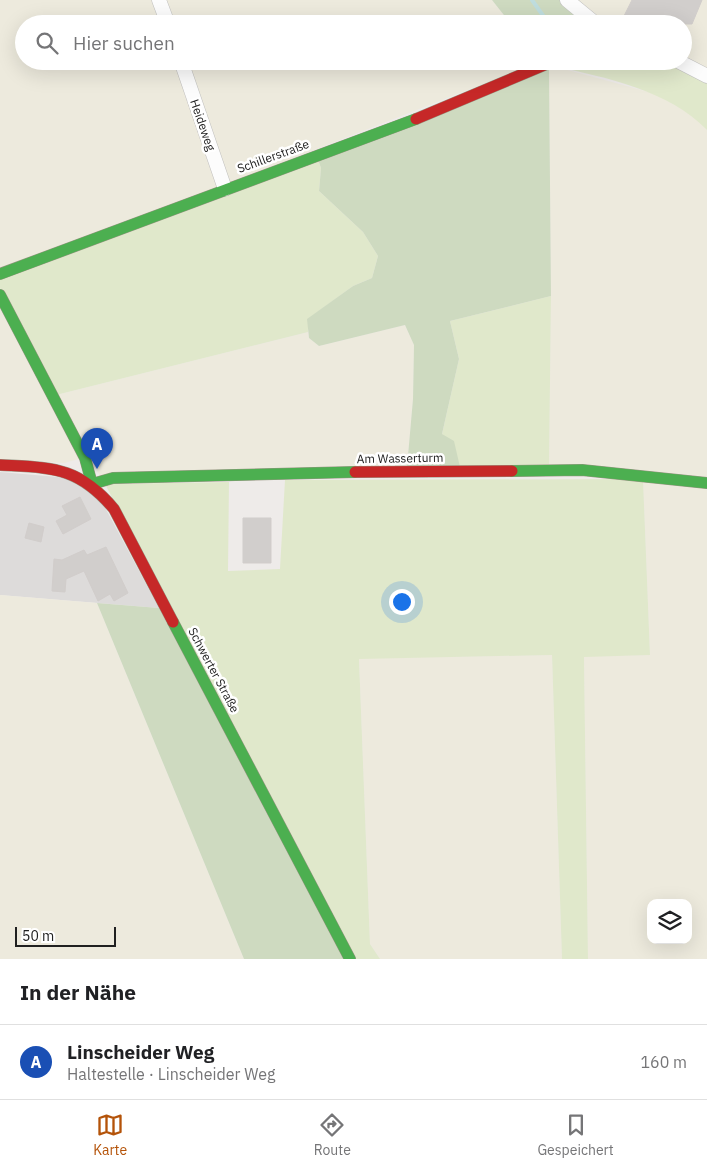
<!DOCTYPE html>
<html lang="de">
<head>
<meta charset="utf-8">
<style>
	:root { --surface:#fff; --page:#f2f2f2; --text:#202124; --muted:#757577; --line:#e0e0e0; --accent:#b45309 }
	body { margin:0; font-family:"IBM Plex Sans",sans-serif; background:var(--page); color:var(--text) }
	.controls { position:absolute; right:15px; bottom:15px; display:grid; overflow:hidden; border-radius:10px; box-shadow:0 5px 20px #0002 }
	.controls button { width:45px; height:45px; display:grid; place-items:center; padding:0; border:0; border-bottom:1px solid var(--line); background:var(--surface); color:var(--text); font:25px sans-serif }
	.scale { position:absolute; left:15px; bottom:12px; width:101px; box-sizing:border-box; padding-left:5px; border:2px solid #202020; border-top:0; font-size:14px; line-height:18px; white-space:nowrap; color:#202020; -webkit-text-stroke:4px #fff; paint-order:stroke }
	.you { position:absolute; left:401px; top:601px; width:18px; height:18px; margin:-12px; border:4px solid #fff; border-radius:50%; background:#1a73e8; box-shadow:0 0 0 8px #1a73e833 }
	.badge { display:grid; place-items:center; width:32px; height:32px; border-radius:50%; background:var(--accent); color:#fff; font-size:16px; font-weight:700 }
	.pin { position:absolute; translate:-50% -41px; filter:drop-shadow(0 1px 2px #0008) }
	.pin::after { content:''; position:absolute; top:26px; width:18px; height:15px; background:inherit; clip-path:polygon(0 0,100% 0,50% 100%) }
	.list { margin:0; padding:0; list-style:none }
	h2 { display:flex; justify-content:space-between; align-items:center; height:65px; margin:0; padding:0 20px; font-size:21px }
	h2 small { font-size:16px; font-weight:400; color:var(--muted) }
	.list li { display:grid; grid-template-columns:32px 1fr auto; gap:15px; align-items:center; box-sizing:border-box; height:75px; padding:0 20px; border-top:1px solid var(--line) }
	.list b { display:block; font-size:19px; white-space:nowrap }
	.list p { margin:0; font-size:16px; white-space:nowrap; color:var(--muted) }
	.list em { font-size:16px; font-style:normal; color:var(--muted) }
	.icon { flex:none; width:28px; height:28px; fill:none; stroke:currentColor; stroke-width:2; stroke-linecap:round; stroke-linejoin:round }
	.map { position:relative; flex:none; width:707px; height:959px; overflow:hidden }
	.search { position:absolute; background:var(--surface); box-shadow:0 5px 20px #0002; left:15px; right:15px; top:15px; height:55px; display:flex; align-items:center; gap:12px; box-sizing:border-box; padding:0 18px; border-radius:28px; color:var(--muted); font-size:19px }
	.sheet { height:140px; background:var(--surface) }
	nav { display:flex; justify-content:space-around; align-items:center; box-sizing:border-box; height:70px; border-top:1px solid var(--line); background:var(--surface); font-size:14px; color:var(--muted) }
	nav a { display:grid; justify-items:center; gap:2px }
	nav .on { color:var(--accent) }
	.map>svg:first-child { display:block }
	.residential { fill:#dddbda }
	.farmland { fill:#edeadd; fill-rule:evenodd }
	.grass { fill:#e0e8cb }
	.forest { fill:#cedac0 }
	.lines { fill:none; stroke-linecap:round; stroke-linejoin:round }
	.stream { stroke:#bfddde; stroke-width:4 }
	.building { fill:#d1cecc; stroke:#d1cdcb }
	.street-casing { stroke:#c1c0bf; stroke-width:15 }
	.fast-casing { stroke:#979582; stroke-width:12 }
	.jam-casing { stroke:#979582; stroke-width:12 }
	.street { stroke:#fcfcfc; stroke-width:14 }
	.fast { stroke:#4caf50; stroke-width:11 }
	.jam { stroke:#c62828; stroke-width:11 }
	.labels { text-anchor:middle; dominant-baseline:central; stroke-width:5; stroke-linejoin:round; paint-order:stroke }
	.street-label { font-size:12px; fill:#202020; stroke:#fff }
</style>
</head>
<body>
<div class="map">
<svg width="707" height="959" viewBox="0 0 707 959">
	<rect width="100%" height="100%" fill="#eeebe9"/>
	<path class="residential" d="M0,472l58,5 36,10 65,121 -159,-13z"/>
	<path class="farmland" d="M0,0h157l9,24h-142v37h154l43,126 -221,84z
		M162,0h330l19,24h-341z
		M569,0h138v73l-24,-12v-37h-83z
		M183,61h359l-315,123z
		M553,66l103,28 39,23 12,13v350l-158,-12 2,-172 -2,-227z
		M0,308l79,151 -15,4 -64,-4z
		M405,325l9,20 -1,54 -6,68 -307,9 -44,-81 252,-63 1,6 10,8z
		M643,479l64,7v473h-119l-4,-303 66,-1zM651,903h37v37h-37z
		M0,595l97,8 147,356h-244z
		M552,655l10,304h-182l-10,-15 -11,-286z"/>
	<path class="grass" d="M561,61h110l36,19v50c-37,-39 -102,-53 -154,-64z
		M317,157l4,11 -2,23 44,41 15,24 -6,22 -19,8 -45,33v13l-252,63 -56,-107v-9z
		M551,296l-2,172 -89,-1 -18,-33 17,-75 -9,-38z
		M643,479l7,176 -66,2 4,302h-26l-10,-304 -193,4 11,285 10,15h-26l-249,-475 124,-2 -1,89 52,-2 5,-89z"/>
	<path class="forest" d="M492,0h71l28,24h-80z
		M549,69l2,227 -101,25 9,38 -17,75 12,7 6,26h-53l6,-68 1,-54 -9,-20 -86,21 -10,-8 -2,-19 46,-33 19,-8 6,-22 -15,-24 -44,-41 2,-23 -4,-11z
		M97,603l62,5 186,351h-101z"/>
	<g class="lines">
		<path class="stream" d="M532,0l17,24"/>
	</g>
	<path class="building" d="M632,0h70l-10,24h-72z
		M80,497l11,22 -28,15 -7,-13 11,-6 -5,-9z
		M243,518h28v45h-28z
		M29,523l15,4 -3,15 -16,-4z
		M106,547l22,46 -14,8 -4,-7 -12,7 -14,-30 -18,8 -1,13 -13,-1 2,-32 8,1 22,-10 3,5z"/>
	<g class="lines">
		<defs>
			<path id="street" d="M159,0l9,24
				M567,0l29,24
				M181,61l44,128
				M678,61l29,15"/>
			<path id="fast" d="M0,274l416,-155
				M0,295l85,163 7,26 21,-6 242,-6
				M512,471l70,-1 125,13
				M173,622l177,337"/>
			<path id="jam" d="M416,119l138,-58
				M0,465c52,3 78,1 114,44l59,113
				M355,472l157,-1"/>
		</defs>
		<use href="#street" class="street-casing"/>
		<use href="#fast" class="fast-casing"/>
		<use href="#jam" class="jam-casing"/>
		<use href="#street" class="street"/>
		<use href="#fast" class="fast"/>
		<use href="#jam" class="jam"/>
	</g>
	<g class="labels">
		<g class="street-label">
			<text transform="translate(203 125) rotate(71)">Heideweg</text>
			<text transform="translate(273 156) rotate(-20)">Schillerstraße</text>
			<text transform="translate(400 458) rotate(-1)">Am Wasserturm</text>
			<text transform="translate(214 670) rotate(62)">Schwerter Straße</text>
		</g>
	</g>
</svg>
<div class="controls">
<button><svg class="icon" aria-label="layers" viewBox="0 0 24 24"><path d="M12 4l9 5-9 5-9-5zM3 14l9 5 9-5"/></svg></button>
</div>
<div class="scale">50 m</div>
<div class="you"></div>
<div class="pin badge" style="left:97px;top:469px;background:#1a4fb4">A</div>
<div class="search"><svg class="icon" aria-label="search" viewBox="0 0 24 24"><circle cx="10" cy="10" r="6"/><path d="M15 15l6 6"/></svg>Hier suchen</div>
</div>
<section class="sheet">
<h2>In der Nähe<small></small></h2>
<ul class="list">
<li><span class="badge" style="background:#1a4fb4">A</span><div><b>Linscheider Weg</b><p>Haltestelle · Linscheider Weg</p></div><em>160 m</em></li>
</ul>
</section>
<nav>
<a class="on"><svg class="icon" aria-label="map" viewBox="0 0 24 24"><path d="M3 6l6-2 6 2 6-2v14l-6 2-6-2-6 2zM9 4v14M15 6v14"/></svg>Karte</a>
<a><svg class="icon" aria-label="directions" viewBox="0 0 24 24"><path d="M12 3l9 9-9 9-9-9zM9 14v-3h6M13 9l2 2-2 2"/></svg>Route</a>
<a><svg class="icon" aria-label="saved" viewBox="0 0 24 24"><path d="M7 4h10v16l-5-4-5 4z"/></svg>Gespeichert</a>
</nav>
</body>
</html>
